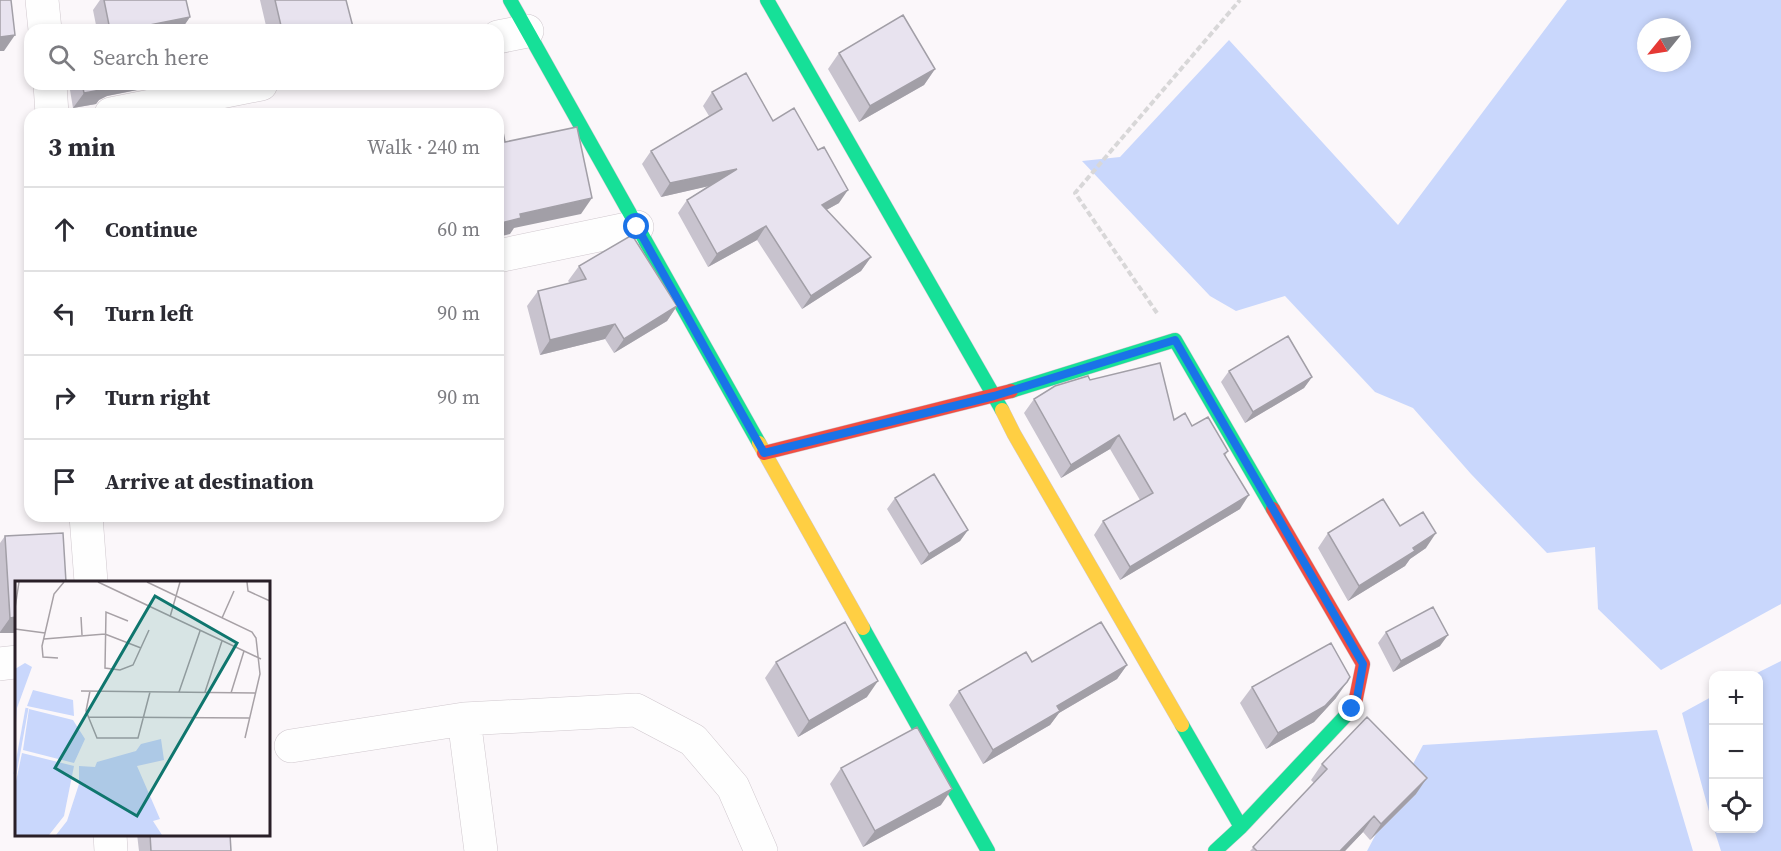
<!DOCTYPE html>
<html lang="en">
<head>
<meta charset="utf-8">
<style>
	:root { --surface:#fff; --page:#f7f7f7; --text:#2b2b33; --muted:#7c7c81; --line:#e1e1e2 }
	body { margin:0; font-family:"Source Serif 4",serif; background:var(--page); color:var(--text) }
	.controls { position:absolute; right:18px; bottom:18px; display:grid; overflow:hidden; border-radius:12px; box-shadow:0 3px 9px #0003 }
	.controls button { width:54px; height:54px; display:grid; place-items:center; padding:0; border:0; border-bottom:2px solid var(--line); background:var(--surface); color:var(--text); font:30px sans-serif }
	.compass { position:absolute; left:1637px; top:18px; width:54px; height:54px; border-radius:50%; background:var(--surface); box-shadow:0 3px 9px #0003; rotate:240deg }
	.stop { position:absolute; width:18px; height:18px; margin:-14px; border:4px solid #1a73e8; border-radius:50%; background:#fff }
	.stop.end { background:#1a73e8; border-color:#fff; box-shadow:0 2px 6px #0008 }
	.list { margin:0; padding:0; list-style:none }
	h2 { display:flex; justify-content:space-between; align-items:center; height:78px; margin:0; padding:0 24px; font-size:26px }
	h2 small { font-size:20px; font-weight:400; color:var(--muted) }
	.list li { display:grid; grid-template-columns:39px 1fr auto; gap:18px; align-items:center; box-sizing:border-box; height:84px; padding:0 24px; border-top:2px solid var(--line) }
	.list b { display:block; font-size:22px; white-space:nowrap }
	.list em { font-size:20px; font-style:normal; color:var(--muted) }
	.icon { flex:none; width:33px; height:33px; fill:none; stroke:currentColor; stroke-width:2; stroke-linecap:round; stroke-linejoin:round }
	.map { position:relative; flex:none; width:1781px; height:851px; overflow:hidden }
	.search { position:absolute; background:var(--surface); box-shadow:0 3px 9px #0003; left:24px; top:24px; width:480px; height:66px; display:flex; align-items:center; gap:15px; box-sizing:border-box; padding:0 21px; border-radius:18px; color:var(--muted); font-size:22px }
	.panel { position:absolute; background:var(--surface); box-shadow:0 3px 9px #0003; left:24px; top:108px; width:480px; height:414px; border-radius:18px }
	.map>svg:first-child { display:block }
	.water { fill:#c9d7fc; fill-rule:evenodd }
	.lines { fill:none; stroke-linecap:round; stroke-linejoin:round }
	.street-casing { stroke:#d0c8ce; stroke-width:34 }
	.fast-casing { stroke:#d0c8ce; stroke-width:15 }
	.slow-casing { stroke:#d0c8ce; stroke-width:15 }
	.jam-casing { stroke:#d0c8ce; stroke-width:15 }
	.path { stroke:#d8d7d8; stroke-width:4; stroke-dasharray:6 3; stroke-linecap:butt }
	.street { stroke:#fefefe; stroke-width:33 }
	.fast { stroke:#16e098; stroke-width:14 }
	.slow { stroke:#ffcf43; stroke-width:14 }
	.jam { stroke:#f24e42; stroke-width:14 }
	.wall { fill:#c8c3ce }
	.shaded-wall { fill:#a29fa7 }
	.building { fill:#e8e3ef; stroke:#a29fa7; stroke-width:1.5 }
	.route { stroke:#1a73e8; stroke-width:8 }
	.inset-river { fill:none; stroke:#c9d7fc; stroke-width:3 }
	.inset-road { fill:none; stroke:#a7a1a6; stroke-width:1.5 }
	.view { fill:#0f766e; fill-opacity:0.15; stroke:#0f766e; stroke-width:3 }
	.inset-edge { fill:none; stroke:#291f27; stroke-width:3 }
</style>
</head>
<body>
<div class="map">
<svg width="1781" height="851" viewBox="0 0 1781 851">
	<rect width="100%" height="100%" fill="#fbf7fa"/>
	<path class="water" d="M1567,0h214v604l-120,66 -63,-61 -3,-62 -48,6 -76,-79 -58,-66 -38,-16 -90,-96 -49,15 -26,-15 -128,-135 38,-4 109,-117 169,185zM1646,27h36v36h-36z
		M1781,661v190h-60l-7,-22 44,-1v-152l-5,-1z
		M1713,696v130l-31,-113z
		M1657,730l36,121h-326l56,-106z"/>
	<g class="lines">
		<defs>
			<path id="street" d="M42,0l3,30
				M498,37l29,-6
				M50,84l2,30
				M111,114l150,-30
				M498,256l139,-29
				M86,516l5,66
				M0,664l16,-2
				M464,719l17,132
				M291,746l173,-27 172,-9 57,30 40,47 28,64
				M110,834l1,17"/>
			<path id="fast" d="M510,0l249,443
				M767,0l235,410
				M1011,391l164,-51 98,169
				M863,628l125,223
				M1182,725l59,102
				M1215,851l26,-24 111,-118 3,-6"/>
			<path id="slow" d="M1002,410l12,24 168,291
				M759,443l104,185"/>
			<path id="jam" d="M764,453l247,-62
				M1273,509l90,155 -8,39"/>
		</defs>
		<use href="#street" class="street-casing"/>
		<use href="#fast" class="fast-casing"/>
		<use href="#slow" class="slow-casing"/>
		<use href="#jam" class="jam-casing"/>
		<path class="path" d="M1157,313l-82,-120 165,-193"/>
		<use href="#street" class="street"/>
		<use href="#fast" class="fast"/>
		<use href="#slow" class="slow"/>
		<use href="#jam" class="jam"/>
	</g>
	<path class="wall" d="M100,0h86l4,17 -9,13h-84l-4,-20z
		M260,0h86l7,27 -2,3h-84z
		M839,53l96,16 -11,16 -65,37 -31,-53z
		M69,84h72l-4,6 -30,6 -8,4 -3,4 -23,4z
		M712,92l61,29 66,82 -13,7 45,47 -10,14 -59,38 -45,-69 -49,27 -30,-54 9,-13 21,-14 -47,11 -19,-33 9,-13 58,-35 -6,-10z
		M579,266l98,40 -10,15 -53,32 -9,-14 -65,16 -13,-49 11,-15 32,-8 -2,-2z
		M1229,371l83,6 -8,11 -59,35 -24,-41z
		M1090,380l84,40 18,6 36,25 -3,5 15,53 -120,71 -26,-45 9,-14 37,-21 -30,-51 -49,29 -37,-65 10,-14z
		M895,498l73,32 -8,11 -39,24 -34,-56z
		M1400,526l26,22 -16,11 -5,7 -57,35 -30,-53 10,-15z
		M5,536l11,97h-16v-90z
		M1386,632l54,14 -47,26 -15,-29z
		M776,662l91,35 -69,40 -33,-59z
		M1032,662l95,3 -10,14 -58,34 -9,12 -67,39 -34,-59 10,-14z
		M1252,687l84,11 -22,24 -48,27 -26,-46z
		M1322,764l94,30 -46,46 -7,-8 -18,19h-95l64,-68 -3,-3z
		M841,768l100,37 -78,42 -33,-63z
		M137,834h93l1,17h-92z"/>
	<path class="shaded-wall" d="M190,17l-9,13h-45l3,-3z
		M15,35l-11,16h-4v-14z
		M935,69l-11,16 -65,37 11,-16z
		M111,84h30l-4,6 -30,6 -8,4 -3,4 -23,4 11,-15z
		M737,169l-10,13 -66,15 9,-14z
		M848,190l-9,13 -27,15 10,-13z
		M592,198l-11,16 -67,14 -4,6 -12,3v-12l22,-11z
		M766,226l-9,14 -49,27 9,-13z
		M871,257l-10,14 -59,38 9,-13z
		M677,306l-10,15 -53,32 10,-14z
		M615,324l-10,15 -65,16 10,-15z
		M1312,377l-8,11 -59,35 8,-11z
		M1119,435l-9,14 -49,29 10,-13z
		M1249,495l-9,14 -120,71 10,-13z
		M968,530l-8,11 -39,24 8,-11z
		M1436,533l-10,15 -16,11 -5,7 -57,35 11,-15 54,-38z
		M16,617v16h-16v-1l10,-14z
		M1448,635l-8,11 -47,26 8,-11z
		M1127,665l-10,14 -58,34 -9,12 -67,39 10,-14 64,-44z
		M878,681l-11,16 -69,40 11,-16z
		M1347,682l-11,16 -22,24 -48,27 12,-16z
		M1427,778l-11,16 -46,46 11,-16z
		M952,789l-11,16 -78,42 12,-16z
		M1374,816l-11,16 -18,19h-5z"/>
	<path class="building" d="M0,0h11l4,35 -15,2z
		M104,0h82l4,17 -51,10v3h-29z
		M275,0h71l7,27 -13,3h-58z
		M903,15l32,54 -65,37 -31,-53z
		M746,73l27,48 21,-13 24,42 6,-3 24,43 -26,15 49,52 -60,39 -45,-70 -49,28 -30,-54 50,-31 -67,14 -19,-32 71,-42 -10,-17z
		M82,84h29l-5,5 -22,4z
		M577,127l15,71 -72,16 1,4 -16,4 -7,3v-92l5,-1 2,10z
		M632,235l45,71 -53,33 -9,-15 -65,16 -12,-49 48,-12 -7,-13z
		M1288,336l24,41 -59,35 -24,-41z
		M1160,363l14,57 11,-7 7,13 16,-9 20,34 -4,3 25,41 -119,72 -27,-46 50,-28 -34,-58 -48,30 -37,-66 21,-13 33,-10 2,4z
		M934,474l34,56 -39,24 -34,-56z
		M1383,499l17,27 23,-14 13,21 -23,15 2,3 -56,35 -31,-53z
		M63,533l3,49h-50v35l-6,1 -5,-82z
		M1433,607l15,28 -47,26 -15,-29z
		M845,622l33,59 -69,40 -33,-59z
		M1101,622l26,43 -70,41 3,5 -67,39 -34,-59 67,-39 6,10z
		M1331,643l19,34 -3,5 -22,24 -47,27 -26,-46z
		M1367,717l60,61 -46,46 -7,-8 -34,35h-83l-4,-4 74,-78 -5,-5z
		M917,727l35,62 -77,42 -34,-63z
		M150,834h80l1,17h-80z"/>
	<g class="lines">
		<path class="route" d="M637,227l127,226 230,-57 181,-56 188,324 -6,34 -5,11"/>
	</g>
	<g transform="translate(15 581)">
		<rect width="255" height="255" fill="#fbf7fa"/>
		<path d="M10,82l7,4 -15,41 -2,30v-69zM18,109l40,10 1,16 -47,-10zM14,128l44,11 12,19 -11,24 -51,-13zM146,158l3,21 -27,6 23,53 -7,2 9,14h-106l11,-14 12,-37v-18l16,1 2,-5 39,-11 5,-7zM7,172l52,13 -10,50 -15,19h-34v-49z" fill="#c9d7fc"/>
		<path class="inset-river" d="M0,193l12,-66"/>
		<path class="inset-road" d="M83,1l163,77M132,1l105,50 4,6 4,36 -15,64M232,1l1,9 22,10M0,27l4,-26M66,36l1,18M155,36l10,-35M207,37l12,-27M113,40l-22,-9 -1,56 15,2 13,-5 16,-35M0,48l30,4M29,58l61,-5 36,14M43,77l-15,-1 -1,-11 12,-52 10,-12M66,110l174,2M75,110l-4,20 11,27h41l12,-46M164,111l21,-61M190,111l17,-51M216,112l13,-42M73,136l161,1"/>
		<path class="view" d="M140,15l82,47 -100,173 -82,-48z"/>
		<rect width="255" height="255" class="inset-edge"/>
	</g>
</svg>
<div class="controls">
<button>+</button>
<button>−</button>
<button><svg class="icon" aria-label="locate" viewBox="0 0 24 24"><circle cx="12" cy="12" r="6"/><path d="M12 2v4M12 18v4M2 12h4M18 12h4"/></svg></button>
</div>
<svg class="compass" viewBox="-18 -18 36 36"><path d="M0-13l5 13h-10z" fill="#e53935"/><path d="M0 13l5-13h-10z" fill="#7c7c81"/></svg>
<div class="stop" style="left:637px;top:227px"></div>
<div class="stop end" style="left:1352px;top:709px"></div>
<div class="search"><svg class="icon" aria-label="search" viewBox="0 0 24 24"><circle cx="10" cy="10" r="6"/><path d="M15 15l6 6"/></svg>Search here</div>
<section class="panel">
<h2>3 min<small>Walk · 240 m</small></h2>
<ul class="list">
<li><svg class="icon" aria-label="ahead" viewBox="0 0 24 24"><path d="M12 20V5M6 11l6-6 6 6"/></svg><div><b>Continue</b></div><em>60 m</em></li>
<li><svg class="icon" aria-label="left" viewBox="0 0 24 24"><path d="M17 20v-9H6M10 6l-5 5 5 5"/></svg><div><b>Turn left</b></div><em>90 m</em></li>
<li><svg class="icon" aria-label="right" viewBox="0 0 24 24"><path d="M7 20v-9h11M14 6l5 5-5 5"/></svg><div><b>Turn right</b></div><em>90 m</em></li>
<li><svg class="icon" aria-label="arrive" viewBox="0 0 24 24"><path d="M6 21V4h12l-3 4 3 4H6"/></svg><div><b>Arrive at destination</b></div></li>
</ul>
</section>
</div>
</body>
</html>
